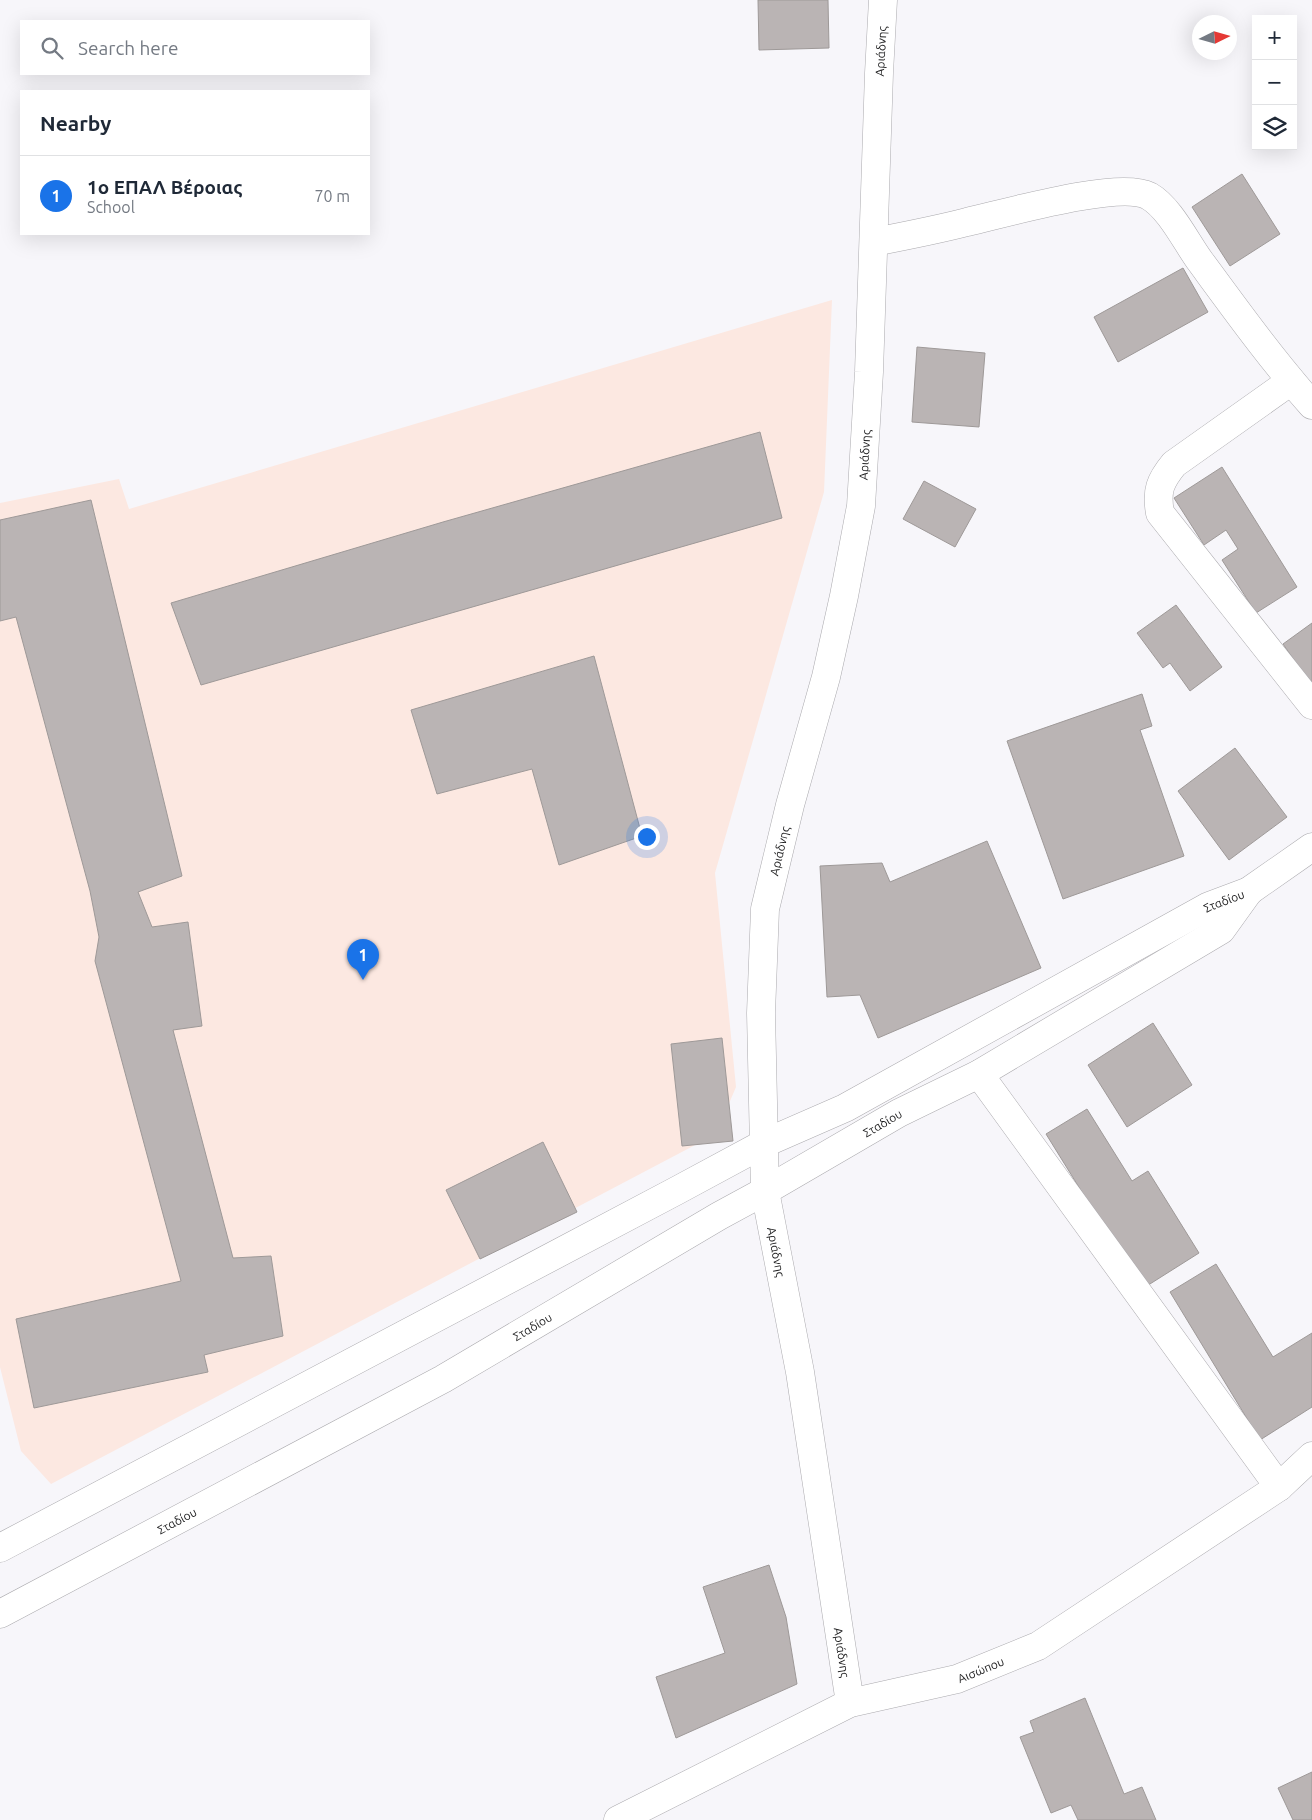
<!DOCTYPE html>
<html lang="en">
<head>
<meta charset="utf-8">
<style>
	:root { --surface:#fff; --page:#f2f2f3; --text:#1f2937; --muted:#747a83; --line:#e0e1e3; --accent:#1a73e8 }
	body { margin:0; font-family:Ubuntu,sans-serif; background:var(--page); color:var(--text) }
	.controls { position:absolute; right:15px; top:15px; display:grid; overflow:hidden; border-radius:0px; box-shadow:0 5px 20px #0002 }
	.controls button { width:45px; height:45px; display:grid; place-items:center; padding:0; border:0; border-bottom:1px solid var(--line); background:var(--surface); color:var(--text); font:25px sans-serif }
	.compass { position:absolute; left:1192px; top:15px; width:45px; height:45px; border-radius:50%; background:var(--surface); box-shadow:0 5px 20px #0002; rotate:85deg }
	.you { position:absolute; left:646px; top:836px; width:18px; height:18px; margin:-12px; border:4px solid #fff; border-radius:50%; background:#1a73e8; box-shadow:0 0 0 8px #1a73e833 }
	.badge { display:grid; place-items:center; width:32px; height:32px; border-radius:50%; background:var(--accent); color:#fff; font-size:16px; font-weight:700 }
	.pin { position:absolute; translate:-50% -41px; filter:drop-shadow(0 1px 2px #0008) }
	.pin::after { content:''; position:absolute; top:26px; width:18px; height:15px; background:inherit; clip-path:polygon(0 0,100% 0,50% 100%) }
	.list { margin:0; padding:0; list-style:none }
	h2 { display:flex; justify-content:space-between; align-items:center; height:65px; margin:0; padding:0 20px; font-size:21px }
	h2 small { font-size:16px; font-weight:400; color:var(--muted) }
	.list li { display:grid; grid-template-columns:32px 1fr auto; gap:15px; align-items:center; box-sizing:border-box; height:80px; padding:0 20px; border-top:1px solid var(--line) }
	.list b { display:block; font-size:19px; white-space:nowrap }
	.list p { margin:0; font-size:16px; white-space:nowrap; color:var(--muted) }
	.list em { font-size:16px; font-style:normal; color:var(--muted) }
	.icon { flex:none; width:28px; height:28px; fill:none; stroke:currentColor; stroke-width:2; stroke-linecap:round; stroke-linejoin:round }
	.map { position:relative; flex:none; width:1312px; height:1820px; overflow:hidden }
	.search { position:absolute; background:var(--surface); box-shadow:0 5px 20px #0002; left:20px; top:20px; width:350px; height:55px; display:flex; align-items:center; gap:12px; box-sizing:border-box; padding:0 18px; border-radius:0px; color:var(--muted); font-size:19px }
	.panel { position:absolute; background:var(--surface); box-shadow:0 5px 20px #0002; left:20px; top:90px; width:350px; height:145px; border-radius:0px }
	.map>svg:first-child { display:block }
	.education { fill:#fce8e1 }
	.building { fill:#bab4b4; stroke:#9e9998 }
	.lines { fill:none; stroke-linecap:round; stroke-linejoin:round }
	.minor-casing { stroke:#abaaae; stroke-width:29 }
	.tertiary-casing { stroke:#abaaae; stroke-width:29 }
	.secondary-casing { stroke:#abaaae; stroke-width:29 }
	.minor { stroke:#fff; stroke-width:28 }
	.tertiary { stroke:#fff; stroke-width:28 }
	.secondary { stroke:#fff; stroke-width:28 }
	.labels { text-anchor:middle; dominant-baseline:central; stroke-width:5; stroke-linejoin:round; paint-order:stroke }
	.street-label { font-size:12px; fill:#232324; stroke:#fff }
</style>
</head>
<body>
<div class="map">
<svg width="1312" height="1820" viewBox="0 0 1312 1820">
	<rect width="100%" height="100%" fill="#f7f6fa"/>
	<path class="education" d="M832,300l-8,192 -109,381 21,214 -20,47 -665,350 -30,-33 -21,-84v-864l119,-24 10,30z"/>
	<path class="building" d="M758,0h70l1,48 -70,2z
		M1242,174l38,60 -50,32 -38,-59z
		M1183,268l25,44 -90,50 -24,-45z
		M917,347l68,6 -6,74 -67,-5z
		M760,432l22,86 -581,167 -30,-82 272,-81z
		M1222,467l75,120 -41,26 -34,-53 16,-11 -12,-19 -22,15 -30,-47z
		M924,481l52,28 -21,38 -52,-28z
		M91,500l91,376 -44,16 14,35 36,-5 14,104 -29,4 60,228 38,-2 12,80 -79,19 4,17 -174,36 -18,-89 165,-38 -86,-320 4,-24 -9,-46 -74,-274 -16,4v-101z
		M1176,605l46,62 -32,24 -20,-28 -7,5 -26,-35z
		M1312,623v63l-29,-42z
		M594,656l48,180 -83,29 -27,-96 -95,25 -26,-84z
		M1142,694l10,32 -12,4 44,126 -121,43 -56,-158z
		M1235,748l52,69 -58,43 -51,-69z
		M987,841l54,127 -163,70 -18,-43 -33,2 -7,-131 62,-3 8,19z
		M1153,1023l39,62 -65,42 -39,-62z
		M722,1038l11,103 -51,5 -11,-102z
		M1087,1109l45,72 16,-10 51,82 -57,36 -96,-155z
		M543,1142l34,70 -97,47 -34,-69z
		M1216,1264l57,93 39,-24v74l-52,33 -90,-148z
		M769,1565l17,52 11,67 -121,54 -20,-61 69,-24 -22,-66z
		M1085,1698l39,96 18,-7 14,33h-78l-7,-15 -20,8 -31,-76 14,-5 -4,-11z
		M1312,1772v48h-19l-15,-32z"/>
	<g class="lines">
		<defs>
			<g id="minor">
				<path d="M874,242c31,-6 62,-12 93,-20 36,-8 152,-42 182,-26 21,12 37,46 51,65 36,49 72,99 112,144"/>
				<path d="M1291,381l-117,83c-14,17 -18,27 -14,49l152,192"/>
				<path d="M979,1074l300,413"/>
				<path id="s1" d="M765,1191l35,181 50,331"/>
				<path id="s2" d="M618,1820l232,-117 107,-24 81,-33 241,-159 33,-31"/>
			</g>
			<g id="tertiary">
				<path id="s3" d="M765,1191l-4,-178 4,-104 25,-104 36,-128 18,-81 17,-90 8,-134 10,-299 4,-73"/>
			</g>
			<g id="secondary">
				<path id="s4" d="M0,1548l676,-357 89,-48 80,-35 364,-202 40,-15 63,-44"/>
				<path id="s5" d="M0,1614l443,-235 276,-163 46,-25 134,-78 80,-39 242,-144 28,-39"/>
			</g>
		</defs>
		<use href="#minor" class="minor-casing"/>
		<use href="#tertiary" class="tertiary-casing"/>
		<use href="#secondary" class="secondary-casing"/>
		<use href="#minor" class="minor"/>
		<use href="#tertiary" class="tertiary"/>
		<use href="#secondary" class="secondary"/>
	</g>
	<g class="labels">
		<g class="street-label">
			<text stroke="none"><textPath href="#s3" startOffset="1152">Αριάδνης</textPath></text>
			<text stroke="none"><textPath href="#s3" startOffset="748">Αριάδνης</textPath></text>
			<text stroke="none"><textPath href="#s3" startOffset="342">Αριάδνης</textPath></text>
			<text stroke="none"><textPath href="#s4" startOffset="1385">Σταδίου</textPath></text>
			<text stroke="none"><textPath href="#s5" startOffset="1010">Σταδίου</textPath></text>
			<text stroke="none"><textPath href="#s1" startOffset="62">Αριάδνης</textPath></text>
			<text stroke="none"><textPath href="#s5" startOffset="605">Σταδίου</textPath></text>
			<text stroke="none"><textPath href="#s5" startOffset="200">Σταδίου</textPath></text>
			<text stroke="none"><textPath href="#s1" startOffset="468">Αριάδνης</textPath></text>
			<text stroke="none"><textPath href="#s2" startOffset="395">Αισώπου</textPath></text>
		</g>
	</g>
</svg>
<div class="controls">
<button>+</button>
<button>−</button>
<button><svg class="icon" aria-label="layers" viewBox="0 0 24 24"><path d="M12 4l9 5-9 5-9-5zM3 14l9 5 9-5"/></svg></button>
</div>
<svg class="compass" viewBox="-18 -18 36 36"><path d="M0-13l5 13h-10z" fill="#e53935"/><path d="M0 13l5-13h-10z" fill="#747a83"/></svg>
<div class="you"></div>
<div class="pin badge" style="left:363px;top:980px">1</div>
<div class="search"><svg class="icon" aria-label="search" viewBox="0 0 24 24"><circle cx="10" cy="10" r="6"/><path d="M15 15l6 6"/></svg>Search here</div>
<section class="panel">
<h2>Nearby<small></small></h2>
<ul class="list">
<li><span class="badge">1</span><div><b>1ο ΕΠΑΛ Βέροιας</b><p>School</p></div><em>70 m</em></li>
</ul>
</section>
</div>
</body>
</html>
